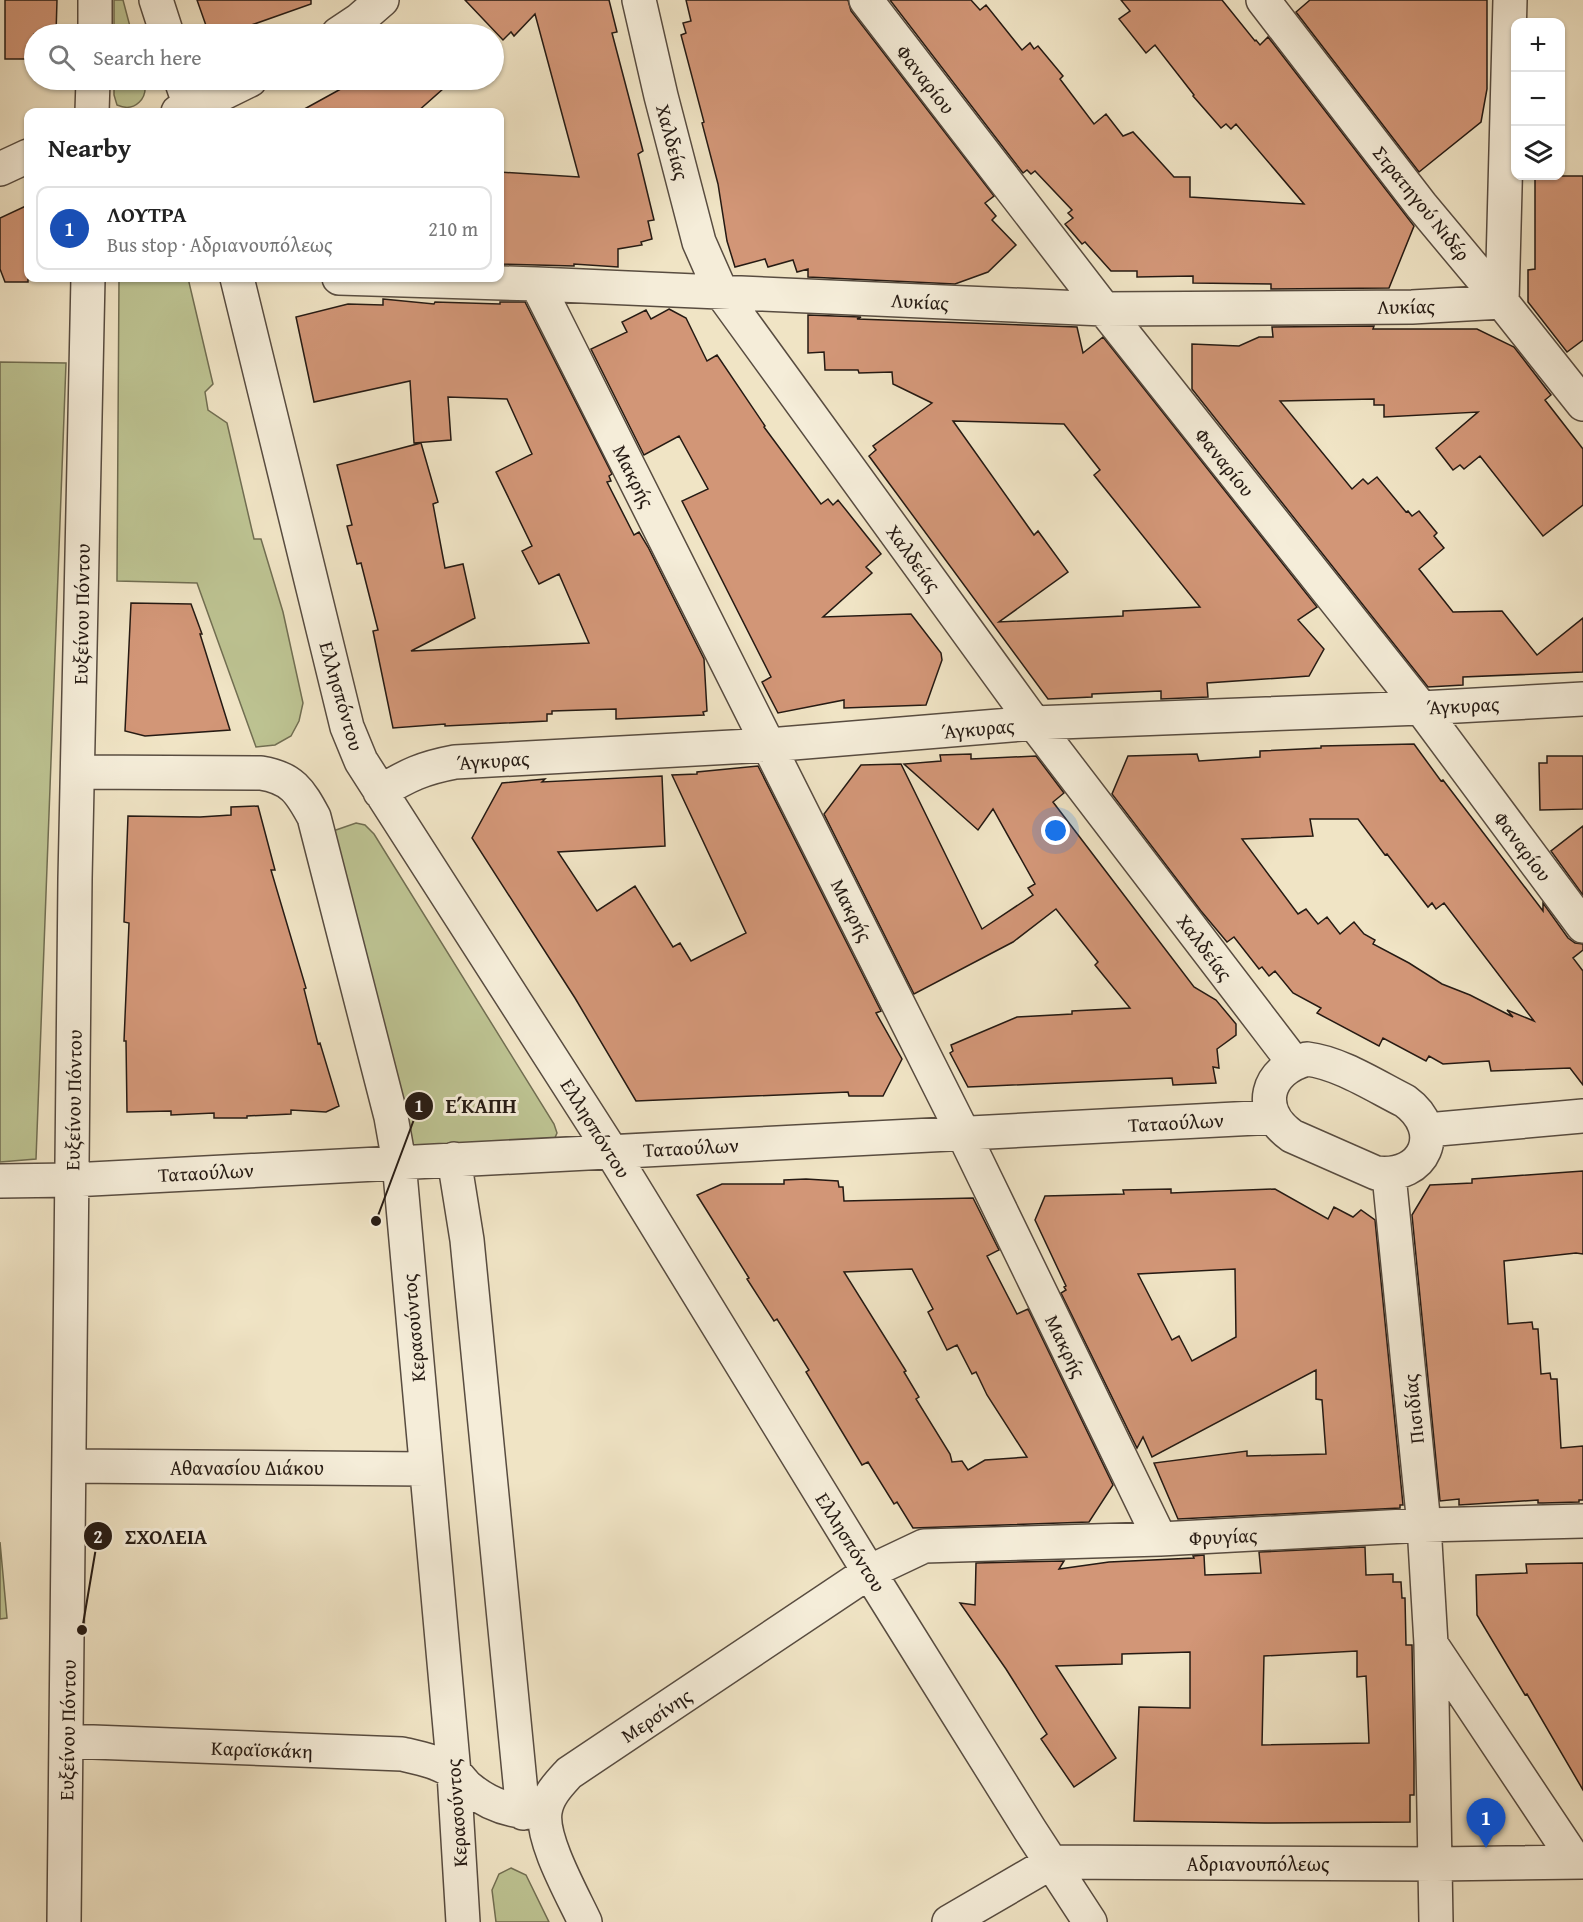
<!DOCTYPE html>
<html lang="en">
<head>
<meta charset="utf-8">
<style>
	:root { --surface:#fff; --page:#f6f6f6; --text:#222; --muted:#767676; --line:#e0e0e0; --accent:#8f2418 }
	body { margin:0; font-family:"Gentium Book Plus",serif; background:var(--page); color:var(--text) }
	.controls { position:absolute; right:18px; top:18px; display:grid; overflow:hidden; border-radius:12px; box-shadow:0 2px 4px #0004 }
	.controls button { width:54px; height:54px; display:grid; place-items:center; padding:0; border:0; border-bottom:2px solid var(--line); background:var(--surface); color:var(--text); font:30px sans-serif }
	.you { position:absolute; left:1056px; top:831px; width:21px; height:21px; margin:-15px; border:4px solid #fff; border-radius:50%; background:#1a73e8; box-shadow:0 0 0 9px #1a73e833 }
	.badge { display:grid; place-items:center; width:39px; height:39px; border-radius:50%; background:var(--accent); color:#fff; font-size:20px; font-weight:700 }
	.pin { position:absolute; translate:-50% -50px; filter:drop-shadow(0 2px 3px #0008) }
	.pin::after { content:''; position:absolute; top:32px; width:21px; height:18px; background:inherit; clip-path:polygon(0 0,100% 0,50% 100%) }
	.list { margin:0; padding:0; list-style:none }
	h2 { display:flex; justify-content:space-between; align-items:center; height:78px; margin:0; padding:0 24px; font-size:26px }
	h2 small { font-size:20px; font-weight:400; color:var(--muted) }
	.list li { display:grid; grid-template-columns:39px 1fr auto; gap:18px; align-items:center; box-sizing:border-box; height:84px; margin:0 12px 12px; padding:0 12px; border:2px solid var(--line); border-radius:12px }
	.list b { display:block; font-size:22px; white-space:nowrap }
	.list p { margin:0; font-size:20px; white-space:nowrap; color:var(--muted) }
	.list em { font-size:20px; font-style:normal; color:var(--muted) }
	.icon { flex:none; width:33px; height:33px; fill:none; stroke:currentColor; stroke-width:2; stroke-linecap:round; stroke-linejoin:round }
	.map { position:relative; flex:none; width:1583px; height:1922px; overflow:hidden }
	.search { position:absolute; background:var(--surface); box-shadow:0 2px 4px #0004; left:24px; top:24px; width:480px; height:66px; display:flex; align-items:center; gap:15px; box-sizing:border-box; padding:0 21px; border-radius:33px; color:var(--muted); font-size:22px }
	.panel { position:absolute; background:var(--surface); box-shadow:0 2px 4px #0004; left:24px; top:108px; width:480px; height:174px; border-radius:12px }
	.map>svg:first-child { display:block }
	.green { fill:#bdc392; stroke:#716e52; stroke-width:1.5 }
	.building { fill:#d29677; stroke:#251a13; stroke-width:1.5; fill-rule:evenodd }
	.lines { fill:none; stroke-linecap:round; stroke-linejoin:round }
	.minor-casing { stroke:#584c40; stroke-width:36 }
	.minor { stroke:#f5edd9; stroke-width:33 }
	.labels { text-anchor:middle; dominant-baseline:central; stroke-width:6; stroke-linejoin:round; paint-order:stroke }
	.street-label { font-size:20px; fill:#251a13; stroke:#f5edd9 }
	.leader { fill:none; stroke:#251a13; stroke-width:2 }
	.callout-dot { fill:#251a13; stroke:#f5edd9; stroke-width:2 }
	.mark-label { font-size:18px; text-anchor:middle; font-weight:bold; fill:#fff }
	.callout-label { font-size:21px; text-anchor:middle; font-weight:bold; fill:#251a13; stroke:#f5edd9; stroke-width:6; stroke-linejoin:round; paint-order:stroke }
</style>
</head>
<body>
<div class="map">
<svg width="1583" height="1922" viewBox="0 0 1583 1922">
	<rect width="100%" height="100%" fill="#f0e4c5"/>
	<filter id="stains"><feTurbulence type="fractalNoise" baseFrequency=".00333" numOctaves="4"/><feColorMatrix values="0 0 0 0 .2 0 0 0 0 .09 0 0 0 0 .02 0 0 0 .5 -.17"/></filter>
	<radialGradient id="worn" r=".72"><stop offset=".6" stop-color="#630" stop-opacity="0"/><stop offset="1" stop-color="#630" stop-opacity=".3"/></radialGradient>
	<path class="green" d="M114,0h9l9,34h-18z
		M114,80h30c5,18 -9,33 -27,25l-3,-10z
		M119,278h69l25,106 -8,8 3,18 19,13 27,116h7l22,73 20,91 -4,18 -8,15 -16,9 -19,2 -59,-164 -80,-2z
		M0,362l66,1 -30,796 -36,3z
		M356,823l9,2 9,9 180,290 3,9 -3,7 -136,11 -7,-7 -80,-310 5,-4z
		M0,1542l7,76 -7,1z
		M511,1868l15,7 23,47h-53l-4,-32 7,-16z"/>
	<path class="building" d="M5,0h52l-1,34h-22v25h-29z
		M197,0h114v4l-85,30h-17z
		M465,0h144l8,32 -5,1 31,118 -5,3 16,66 -6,1 4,18 -11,3 1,3 -24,4v18l-44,-3v2l-74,-2v-92l79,5 -44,-163 -21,22 -3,-4 -8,8z
		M686,0h162l3,11 143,185 -9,7 11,13 -4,4 24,25 -28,27 -33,12 -147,-7v-8l-11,3 -4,-12 -25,7 -3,-8 -30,8 -8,-26 -9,-57 -16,-61 2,-1 -23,-87 5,-2 -3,-10 8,-2z
		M890,0h81l9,10 6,-5 36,45 8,-7 4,6 4,-3 25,30 -3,3 34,45 12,-10 17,22 10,-4 41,45h16v20l114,7 -68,-80 -5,5 -5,-5 -5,4 -28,-32 1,-1 -39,-50 -9,8 -27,-34 11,-8 -9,-11h101l33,41 1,-1 4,5 8,-8 146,189 -25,62 -118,1v-5l-78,-1v-7l-56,1v-6h-26l-26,-29 -3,2 -17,-20 8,-6 -5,-5 4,-3 -37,-39 -4,3 -4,-4 -4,3z
		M1310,0h177v89l-6,33 -62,50 -123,-160z
		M357,80h96l-36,32h-118z
		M1535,176h48v164l-16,12 -39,-50v-32l7,-1z
		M28,205v77h-23l-5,-13v-51z
		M383,299l51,5 1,-2 65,2v-2h25l87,172 -3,2 2,5 -4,1 27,53 5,-3 9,15 56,112 3,52 -4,1 1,3 -88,4v-10l-64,2v3h-5v7l-102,5v-2l-52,4 -20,-97 5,-1 -17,-67 -4,1 -10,-38 5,-1 -15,-60 84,-22 17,59 -5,2 12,64 18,-4 12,54 -64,33 178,-8 -30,-69 -20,10 -17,-33 10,-5 -36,-74 36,-18 -25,-55 -59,-2 3,43 -37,3 -4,-62 -96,21 -18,-85 52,-13 35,1z
		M669,309l17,9 21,43 10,-6 48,71 -1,1 57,77 7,-5 5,6 5,-5 43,54 -15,13 6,6 -49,44 88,-3 30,39 1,7 -16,45 -82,3v-8l-66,13 -16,-31 9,-5 -89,-176 26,-12 -29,-53 -35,19 -53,-106 36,-17 -5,-10 24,-12 5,9z
		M808,315l53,2 -4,2 220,8 6,26 20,-16 214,270 -19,13 26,29 -15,27 -102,7 1,14 -47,2v-8l-69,3v3l-44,2 -179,-243 7,-6 -3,-4 59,-43 -39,-19 -1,-12 -33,1 -1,-3h-33l-1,-18 -16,1zM953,421l111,3 36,46 -6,5 106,132 -77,4v5l-124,6 69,-50 -30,-41 -4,4z
		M1374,326l-1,3h104l37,18 37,48 -6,5 38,49v56l-40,31 -63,-80 -16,13 -4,-4 -7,5 -17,-22 42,-36 -94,5v-12h-10v-6l-94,2 72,88 11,-10 5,5 9,-7 29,35 2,-1 4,5 7,-5 18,22 -3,3 10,12 -25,21 34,43 49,-1 35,44 46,-37v54l-120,5v8l-35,2 -236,-298v-45l47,2 20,-9h14l-1,-10z
		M131,603l60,1 11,30h-2l30,96 -85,6 -20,-5z
		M1414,744l27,37 2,-1 100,131v-8l25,35 7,5 8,1v6l-10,8 10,13v114l-13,-17 -79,3 -2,-10 -46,3 -14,-8 -3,5 -43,-23 -4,8 -62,-33 4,-5 -28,-15 -18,-22 -6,5 -7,-9 -3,2 -25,-32 -7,5 -26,-31 -89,-117 16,-38 69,-2 2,7 61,-4v-6l61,-3v-2zM1310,819h48l27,36 2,-1 41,53 4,-4 4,6 8,-6 90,118 -27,-11 6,7 -43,-22 -28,-11 -33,-21 -36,-19 2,-4 -11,-6 -10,-12 -14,12 -13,-17 -9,7 -12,-15 -8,5 -56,-75 71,-3z
		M971,754v5l65,-3 28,37 -11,9 141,185 22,13 20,24v11l-19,14 2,19 -6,-1 3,16 -43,2 -1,-7 -204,9 -18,-34 3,-2 -2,-6 66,-28 55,-3v-3l58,-3 -35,-43 3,-3 -42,-53 -43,33 -99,52 -90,-180 37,-49 40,-1 81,165 51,-34 -5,-7 7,-4 -42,-75 -15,21 -74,-66 37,-3 -1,-6z
		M1547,756h36v53l-43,1 -1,-47h8z
		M758,766l123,245 -5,2 26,46 -19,37h-34l-1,-4 -212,9 -61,-103 -103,-160 30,-55 43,-4 -3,3 120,-6 3,70 -107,6 39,59 38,-25 38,61 7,-4 11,18 55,-28 -74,-158 25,-1v-2z
		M258,806l17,64h-4l35,118 -2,1 14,55 2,-1 19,63 -13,6 -35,-2v4l-44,2v2h-33v-5l-43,2v-4l-44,1 -1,-71h-2l5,-118 -5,-1 4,-106 72,1 31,-2v-8z
		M1583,826v69l-32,-44z
		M1583,1171v83l-7,-1 -72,8 4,63 24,-2 1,7h5l3,45 9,-1 1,6h6l4,69 22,-2v54h-4v2l-36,1h-5v-3l-79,5v-6l-19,2 -28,-286 18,-30 42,-2v-4z
		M806,1179l32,2 1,6h4l1,14 129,-3 26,52 -12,6 30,58 11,-5 85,176 -24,37 -176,6 -16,-26 -3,2 -26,-42 -6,3 -56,-93 3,-2 -32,-51 -3,2 -27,-42 2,-1 -52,-83 25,-11h62v-4zM912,1269l21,40 -5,3 19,38 10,-5 15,29 4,-2 11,23 40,62 -42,3 -17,10 -6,-9 -10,1 -2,-8 -34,-55 3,-2 -15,-25 2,-1 -62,-99z
		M1171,1189v4l104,-4 53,30 6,-12 19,10 8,-7 14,10 28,285h-3v3l-222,11 -24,-56 93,-12v5l79,-2 -4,-54 -6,-1v-29l-164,87 -9,-20 -6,11 -76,-155 5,-3 -2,-3 2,-1 -31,-66 10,-24 79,-2 -1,-4zM1235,1269l1,68 -44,24 -13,-25 -7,4 -34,-66z
		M1365,1547l1,28 27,-1v8h8l1,16h3l1,47h6l2,115v35h-4v27l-145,1 -131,-2 5,-114 51,1v-56l-68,2v10l-66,2 60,92 -42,29 -33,-48 6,-5 -41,-65 -46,-66 15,2 1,-42 88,-2 -5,8 50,-7 85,-4 -1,-2 11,-1 1,20 56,-2 -2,-21zM1357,1651v26l9,-1 3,67 -107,2 2,-89z
		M1583,1563v227l-56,-96 -2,1 -48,-80 -1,-40 51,-2 -1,-9z"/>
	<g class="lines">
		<defs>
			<path id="minor" d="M156,0l11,34
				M639,0l22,96 38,146 22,50 313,431 260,340
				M866,0l238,309 317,399 162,218
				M1263,0l158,205 81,97 81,102
				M95,34v-34
				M338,34l21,-14 23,-20
				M181,80l11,32
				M92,112l1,-32
				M178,112l13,-3 59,-29
				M0,169l28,-13
				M237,278l110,449 14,34 250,390 258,421 161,258 60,92
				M339,278l198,6 567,25 308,-2 90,-5 8,-302
				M537,284l426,849 197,406
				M78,772l183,1c31,5 39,18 53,44l77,300 8,45 55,611 9,149
				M380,792c28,-17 43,-24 75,-30l314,-17 265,-22 387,-15 162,-9
				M1307,1059c33,4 68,27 98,42 41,30 20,78 -29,72l-84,-37c-37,-26 -26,-66 15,-77z
				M1427,1130l156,-14
				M454,1159l13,81 56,573
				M1389,1175l35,350 7,119 5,278
				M0,1181l72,-1 1202,-63
				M69,1466l356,3
				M1431,1644l145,218
				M67,1741l335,13c17,4 38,8 52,19 6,4 10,12 16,16 22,18 46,24 74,24
				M64,1922l11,-1043 13,-601
				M585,1922c-12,-26 -44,-82 -40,-110 2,-16 14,-28 24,-39l300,-201 55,-26 236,-7 264,-14 159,-4
				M949,1922l103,-60 384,2 147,-2"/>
		</defs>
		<use href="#minor" class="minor-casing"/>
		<use href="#minor" class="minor"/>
	</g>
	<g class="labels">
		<g class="street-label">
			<text transform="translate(926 79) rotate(52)">Φαναρίου</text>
			<text transform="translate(673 142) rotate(75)">Χαλδείας</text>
			<text transform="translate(1422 203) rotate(51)">Στρατηγού Νιδέρ</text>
			<text transform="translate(920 301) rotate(3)">Λυκίας</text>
			<text transform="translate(1406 306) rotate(-1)">Λυκίας</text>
			<text transform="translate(1225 462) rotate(51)">Φαναρίου</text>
			<text transform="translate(634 476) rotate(63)">Μακρής</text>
			<text transform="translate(914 558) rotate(54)">Χαλδείας</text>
			<text transform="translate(81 614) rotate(-89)">Ευξείνου Πόντου</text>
			<text transform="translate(342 696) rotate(74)">Ελλησπόντου</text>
			<text transform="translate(1463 705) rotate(-3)">Άγκυρας</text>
			<text transform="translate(978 728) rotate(-5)">Άγκυρας</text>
			<text transform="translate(493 760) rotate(-4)">Άγκυρας</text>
			<text transform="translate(1523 846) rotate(53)">Φαναρίου</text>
			<text transform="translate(852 910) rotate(63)">Μακρής</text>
			<text transform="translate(1205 947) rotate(53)">Χαλδείας</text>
			<text transform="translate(73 1100) rotate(-89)">Ευξείνου Πόντου</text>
			<text transform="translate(1176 1122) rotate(-3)">Ταταούλων</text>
			<text transform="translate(596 1128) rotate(58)">Ελλησπόντου</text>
			<text transform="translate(691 1147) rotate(-3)">Ταταούλων</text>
			<text transform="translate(206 1172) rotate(-3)">Ταταούλων</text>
			<text transform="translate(413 1328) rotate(-95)">Κερασούντος</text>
			<text transform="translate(1066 1346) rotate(64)">Μακρής</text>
			<text transform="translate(1413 1409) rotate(-96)">Πισιδίας</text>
			<text x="247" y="1467">Αθανασίου Διάκου</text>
			<text transform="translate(1223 1536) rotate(-3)">Φρυγίας</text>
			<text transform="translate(851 1542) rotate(58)">Ελλησπόντου</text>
			<text transform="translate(656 1715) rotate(-34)">Μερσίνης</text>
			<text transform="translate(67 1730) rotate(-89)">Ευξείνου Πόντου</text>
			<text transform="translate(262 1749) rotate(2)">Καραϊσκάκη</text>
			<text transform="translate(456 1813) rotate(-94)">Κερασούντος</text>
			<text x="1258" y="1863">Αδριανουπόλεως</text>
		</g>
	</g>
	<path class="leader" d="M376 1221L419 1106M82 1630L98 1536"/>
	<g class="callout-dot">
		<circle cx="376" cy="1221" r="6"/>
		<circle cx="82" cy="1630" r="6"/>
		<circle cx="419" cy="1106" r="15"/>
		<circle cx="98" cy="1536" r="15"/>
	</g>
	<g class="mark-label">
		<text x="419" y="1112">1</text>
		<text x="98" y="1543">2</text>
	</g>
	<g class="callout-label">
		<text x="481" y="1113">Ε΄ ΚΑΠΗ</text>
		<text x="166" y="1544">ΣΧΟΛΕΙΑ</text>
	</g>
	<rect width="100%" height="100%" filter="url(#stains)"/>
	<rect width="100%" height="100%" fill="url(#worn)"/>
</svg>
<div class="controls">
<button>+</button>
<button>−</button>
<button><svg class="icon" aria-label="layers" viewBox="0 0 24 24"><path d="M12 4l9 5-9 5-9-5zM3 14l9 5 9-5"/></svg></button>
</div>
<div class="you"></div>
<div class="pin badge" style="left:1486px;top:1848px;background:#1a4fb4">1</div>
<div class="search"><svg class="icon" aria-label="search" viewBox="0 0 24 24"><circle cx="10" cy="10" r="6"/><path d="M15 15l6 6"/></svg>Search here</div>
<section class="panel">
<h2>Nearby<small></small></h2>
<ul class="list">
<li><span class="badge" style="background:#1a4fb4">1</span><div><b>ΛΟΥΤΡΑ</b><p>Bus stop · Αδριανουπόλεως</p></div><em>210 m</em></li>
</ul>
</section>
</div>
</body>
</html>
